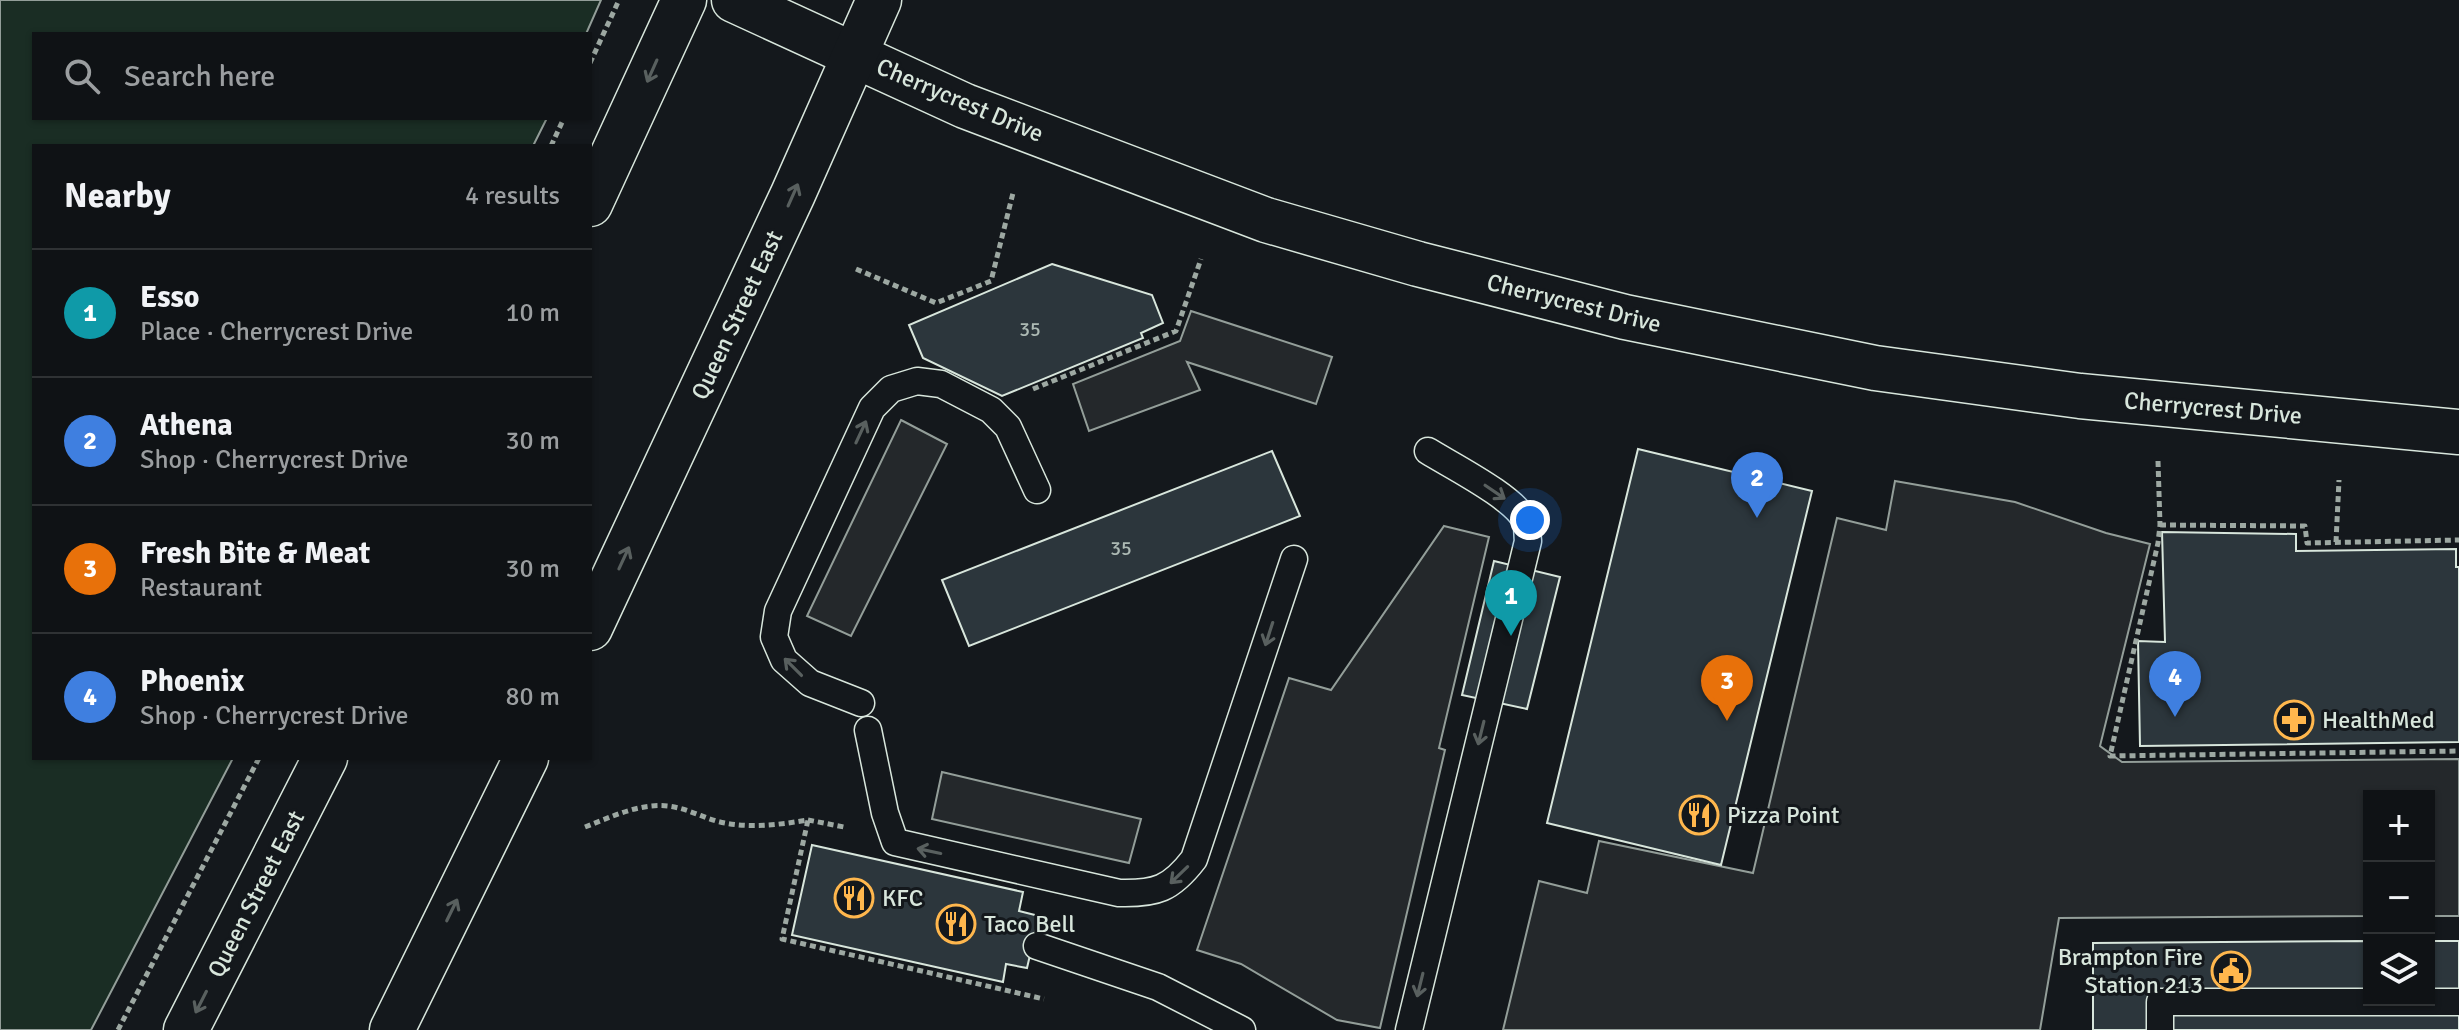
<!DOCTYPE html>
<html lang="en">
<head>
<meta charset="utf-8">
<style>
	:root { --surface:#0f1215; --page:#1d2022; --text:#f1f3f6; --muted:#9b9ea0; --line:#2f3234; --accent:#0f766e }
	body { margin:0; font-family:Signika,sans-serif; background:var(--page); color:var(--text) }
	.controls { position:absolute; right:24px; bottom:24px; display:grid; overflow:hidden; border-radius:0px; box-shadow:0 2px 6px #0004 }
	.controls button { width:72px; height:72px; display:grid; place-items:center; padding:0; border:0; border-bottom:2px solid var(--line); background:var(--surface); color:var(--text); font:40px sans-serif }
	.you { position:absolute; left:1530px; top:520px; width:28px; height:28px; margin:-20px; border:6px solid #fff; border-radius:50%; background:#1a73e8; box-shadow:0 0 0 12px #1a73e833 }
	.badge { display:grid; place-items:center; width:52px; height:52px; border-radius:50%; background:var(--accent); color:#fff; font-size:26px; font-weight:700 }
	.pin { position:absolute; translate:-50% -66px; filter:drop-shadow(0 2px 4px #0008) }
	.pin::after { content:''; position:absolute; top:42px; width:28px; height:24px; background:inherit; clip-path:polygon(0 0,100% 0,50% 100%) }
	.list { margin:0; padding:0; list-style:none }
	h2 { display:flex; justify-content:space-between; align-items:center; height:104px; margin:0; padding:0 32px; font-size:34px }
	h2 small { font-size:26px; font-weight:400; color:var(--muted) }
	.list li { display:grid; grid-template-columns:52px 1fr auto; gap:24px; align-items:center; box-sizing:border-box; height:128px; padding:0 32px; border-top:2px solid var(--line) }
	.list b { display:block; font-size:30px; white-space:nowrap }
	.list p { margin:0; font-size:26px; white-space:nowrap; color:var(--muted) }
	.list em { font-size:26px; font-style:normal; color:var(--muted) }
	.icon { flex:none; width:44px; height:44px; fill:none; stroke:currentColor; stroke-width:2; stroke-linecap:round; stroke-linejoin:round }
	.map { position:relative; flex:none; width:2459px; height:1030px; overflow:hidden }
	.search { position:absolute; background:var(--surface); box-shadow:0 2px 6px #0004; left:32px; top:32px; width:560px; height:88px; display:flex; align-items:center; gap:20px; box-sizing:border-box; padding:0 28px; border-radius:0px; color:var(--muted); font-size:30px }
	.panel { position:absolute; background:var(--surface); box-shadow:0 2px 6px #0004; left:32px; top:144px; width:560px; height:616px; border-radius:0px }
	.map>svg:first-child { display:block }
	.green { fill:#1a2d24; stroke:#939e99; stroke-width:2 }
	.parking { fill:#24282b; stroke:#939e99; stroke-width:2 }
	.building { fill:#2c363c; stroke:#d8e6dc; stroke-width:2 }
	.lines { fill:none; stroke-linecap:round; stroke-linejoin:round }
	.service-casing { stroke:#d8e6dc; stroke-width:29 }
	.tertiary-casing { stroke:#d8e6dc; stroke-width:47 }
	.primary-casing { stroke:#d8e6dc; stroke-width:47 }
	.path { stroke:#9da8a2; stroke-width:5; stroke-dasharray:6 4; stroke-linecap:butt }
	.service { stroke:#14181c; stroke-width:26 }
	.tertiary { stroke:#14181c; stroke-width:44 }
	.primary { stroke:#14181c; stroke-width:44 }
	.oneway { stroke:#59605f }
	.labels { text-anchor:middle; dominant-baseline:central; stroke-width:6; stroke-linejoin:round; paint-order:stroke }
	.number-label { font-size:20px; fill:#adbab4 }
	.street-label { font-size:24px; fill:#d8e6dc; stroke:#14181c }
	.poi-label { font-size:24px; fill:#d8e6dc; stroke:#14181c; text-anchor:start }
</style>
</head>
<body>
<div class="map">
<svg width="2459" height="1030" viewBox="0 0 2459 1030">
	<rect width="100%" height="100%" fill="#14181c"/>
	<path class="green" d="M0,0h601l-15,34h-552v84h513l-14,28h-499v612h199l-142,272h-91z"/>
	<path class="parking" d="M1191,311l141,46 -16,47 -129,-42 13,28 -111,41 -16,-47 107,-43z
		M901,420l46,24 -96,192 -44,-20z
		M1895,481l120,21 91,31 44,11 -50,202 22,16 337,-3v157h-30v-120h-60v120l-310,2 -19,112h-537l36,-149 48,12 12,-52 154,32 84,-355 49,12z
		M1444,526l45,11 -50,211 6,2 -65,278 -43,-8 -96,-56 -44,-14 92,-272 42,12z
		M942,772l199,47 -12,44 -197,-44z"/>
	<path class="building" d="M1052,264l100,31 11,28 -22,10 2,5 -141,58 -79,-38 -14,-33z
		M1638,449l174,42 -91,374 -174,-42z
		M1272,451l28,65 -331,130 -27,-66z
		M2162,532l134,2v17l160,-2v18h3v175l-319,4 -2,-105 27,1z
		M1494,561l66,16 -33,132 -65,-14z
		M812,845l211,47 -4,19 20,5 -12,52 -21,-4 -3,18 -211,-47z
		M2369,941v59h60v-59h30v89h-366v-87z"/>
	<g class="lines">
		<defs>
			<path id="service" d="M861,703l-51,-20 -26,-23 -10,-23 4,-26 94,-203 19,-19 26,-8 24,3 50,26 17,17 29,63
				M868,730l17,83 10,29 224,51c37,1 52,-4 75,-34l100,-300
				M1037,946l121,41 84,43
				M1409,1030l119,-489c-1,-6 0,-14 -2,-19 -10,-24 -74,-56 -98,-71
				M2160,1030v-28h299"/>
			<path id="tertiary" d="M734,0l231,106 301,114 152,44 207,53 250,51 205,28 379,36"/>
			<path id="primary" d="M590,204l94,-204
				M590,628l203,-434 86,-194
				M186,1030l139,-272
				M392,1030l134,-272"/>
		</defs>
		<use href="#service" class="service-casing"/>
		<use href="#tertiary" class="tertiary-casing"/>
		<use href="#primary" class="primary-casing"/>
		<path class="path" d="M590,63l29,-63
			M551,146l13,-28
			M856,269l80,34 55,-22 22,-88
			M1033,389l143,-58 25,-72
			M2158,461l2,64 -2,18 -48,213 349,-5
			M2160,525l145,1 2,17 152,-3
			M2336,542l3,-62
			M808,820l36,7
			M585,827c26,-10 54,-24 83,-21 17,2 32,10 48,15 31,8 61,4 92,-1l-26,119 262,60
			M118,1030l141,-272"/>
		<use href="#service" class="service"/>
		<use href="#tertiary" class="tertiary"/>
		<use href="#primary" class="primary"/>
	</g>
	<defs><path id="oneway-shaft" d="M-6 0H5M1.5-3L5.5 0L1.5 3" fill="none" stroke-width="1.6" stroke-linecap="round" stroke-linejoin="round" transform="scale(2)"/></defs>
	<g class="oneway">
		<use href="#oneway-shaft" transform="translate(652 71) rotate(114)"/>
		<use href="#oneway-shaft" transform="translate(793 195) rotate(-66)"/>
		<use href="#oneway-shaft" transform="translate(861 432) rotate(-65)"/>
		<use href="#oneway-shaft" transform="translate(1495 492) rotate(34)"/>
		<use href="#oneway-shaft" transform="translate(624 558) rotate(-65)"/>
		<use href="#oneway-shaft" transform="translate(1269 634) rotate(108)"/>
		<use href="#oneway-shaft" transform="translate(793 667) rotate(-135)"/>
		<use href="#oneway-shaft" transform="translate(1481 733) rotate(104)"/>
		<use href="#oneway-shaft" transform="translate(929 851) rotate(-168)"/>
		<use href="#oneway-shaft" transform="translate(1179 875) rotate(136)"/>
		<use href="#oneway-shaft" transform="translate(452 910) rotate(-64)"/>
		<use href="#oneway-shaft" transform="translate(1420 985) rotate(104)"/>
		<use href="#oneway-shaft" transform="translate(201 1002) rotate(117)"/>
	</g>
	<defs>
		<symbol id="pharmacy-ring" viewBox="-11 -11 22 22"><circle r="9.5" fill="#14181c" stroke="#ffb74d" stroke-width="1.5"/><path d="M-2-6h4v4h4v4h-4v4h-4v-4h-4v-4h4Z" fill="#ffb74d"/></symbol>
		<symbol id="restaurant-ring" viewBox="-11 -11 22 22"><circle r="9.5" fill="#14181c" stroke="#ffb74d" stroke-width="1.5"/><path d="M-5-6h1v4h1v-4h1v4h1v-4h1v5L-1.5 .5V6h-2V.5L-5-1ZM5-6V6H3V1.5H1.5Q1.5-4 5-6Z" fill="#ffb74d"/></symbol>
		<symbol id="civic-ring" viewBox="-11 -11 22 22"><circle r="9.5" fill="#14181c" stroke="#ffb74d" stroke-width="1.5"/><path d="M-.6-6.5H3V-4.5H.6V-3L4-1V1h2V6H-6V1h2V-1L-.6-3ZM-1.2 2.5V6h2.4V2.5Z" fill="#ffb74d"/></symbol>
	</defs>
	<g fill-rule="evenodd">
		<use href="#pharmacy-ring" x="2272" y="698" width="44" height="44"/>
		<use href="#restaurant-ring" x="1677" y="793" width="44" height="44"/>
		<use href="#restaurant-ring" x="832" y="876" width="44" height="44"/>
		<use href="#restaurant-ring" x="934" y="902" width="44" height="44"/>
		<use href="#civic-ring" x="2209" y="949" width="44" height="44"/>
	</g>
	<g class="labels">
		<g class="number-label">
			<text x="1030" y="329">35</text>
			<text x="1121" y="548">35</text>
		</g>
		<g class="street-label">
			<text transform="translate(960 100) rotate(23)">Cherrycrest Drive</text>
			<text transform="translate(1574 303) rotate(14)">Cherrycrest Drive</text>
			<text transform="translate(737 315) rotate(-65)">Queen Street East</text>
			<text transform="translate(2213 408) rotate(5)">Cherrycrest Drive</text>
			<text transform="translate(256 894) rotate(-63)">Queen Street East</text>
		</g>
		<g class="poi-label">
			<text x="2322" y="720">HealthMed</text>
			<text x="1727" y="815">Pizza Point</text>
			<text x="882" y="898">KFC</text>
			<text x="984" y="924">Taco Bell</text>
			<text x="2203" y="957" text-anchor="end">Brampton Fire<tspan x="2203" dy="28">Station 213</tspan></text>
		</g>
	</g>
</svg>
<div class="controls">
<button>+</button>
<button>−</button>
<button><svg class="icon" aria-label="layers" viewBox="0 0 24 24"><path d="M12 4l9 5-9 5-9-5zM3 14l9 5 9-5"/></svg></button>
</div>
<div class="you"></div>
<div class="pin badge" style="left:1511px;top:636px;background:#0f9aa8">1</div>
<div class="pin badge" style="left:1757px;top:518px;background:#3f7fe0">2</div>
<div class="pin badge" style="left:1727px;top:721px;background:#e8710a">3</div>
<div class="pin badge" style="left:2175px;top:717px;background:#3f7fe0">4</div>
<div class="search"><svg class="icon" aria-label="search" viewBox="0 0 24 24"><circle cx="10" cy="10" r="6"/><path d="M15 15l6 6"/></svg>Search here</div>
<section class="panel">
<h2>Nearby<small>4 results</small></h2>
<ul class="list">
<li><span class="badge" style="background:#0f9aa8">1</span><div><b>Esso</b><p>Place · Cherrycrest Drive</p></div><em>10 m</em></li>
<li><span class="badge" style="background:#3f7fe0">2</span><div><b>Athena</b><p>Shop · Cherrycrest Drive</p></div><em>30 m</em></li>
<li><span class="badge" style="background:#e8710a">3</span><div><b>Fresh Bite &amp; Meat</b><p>Restaurant</p></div><em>30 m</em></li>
<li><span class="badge" style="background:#3f7fe0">4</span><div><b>Phoenix</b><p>Shop · Cherrycrest Drive</p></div><em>80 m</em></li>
</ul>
</section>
</div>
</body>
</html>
